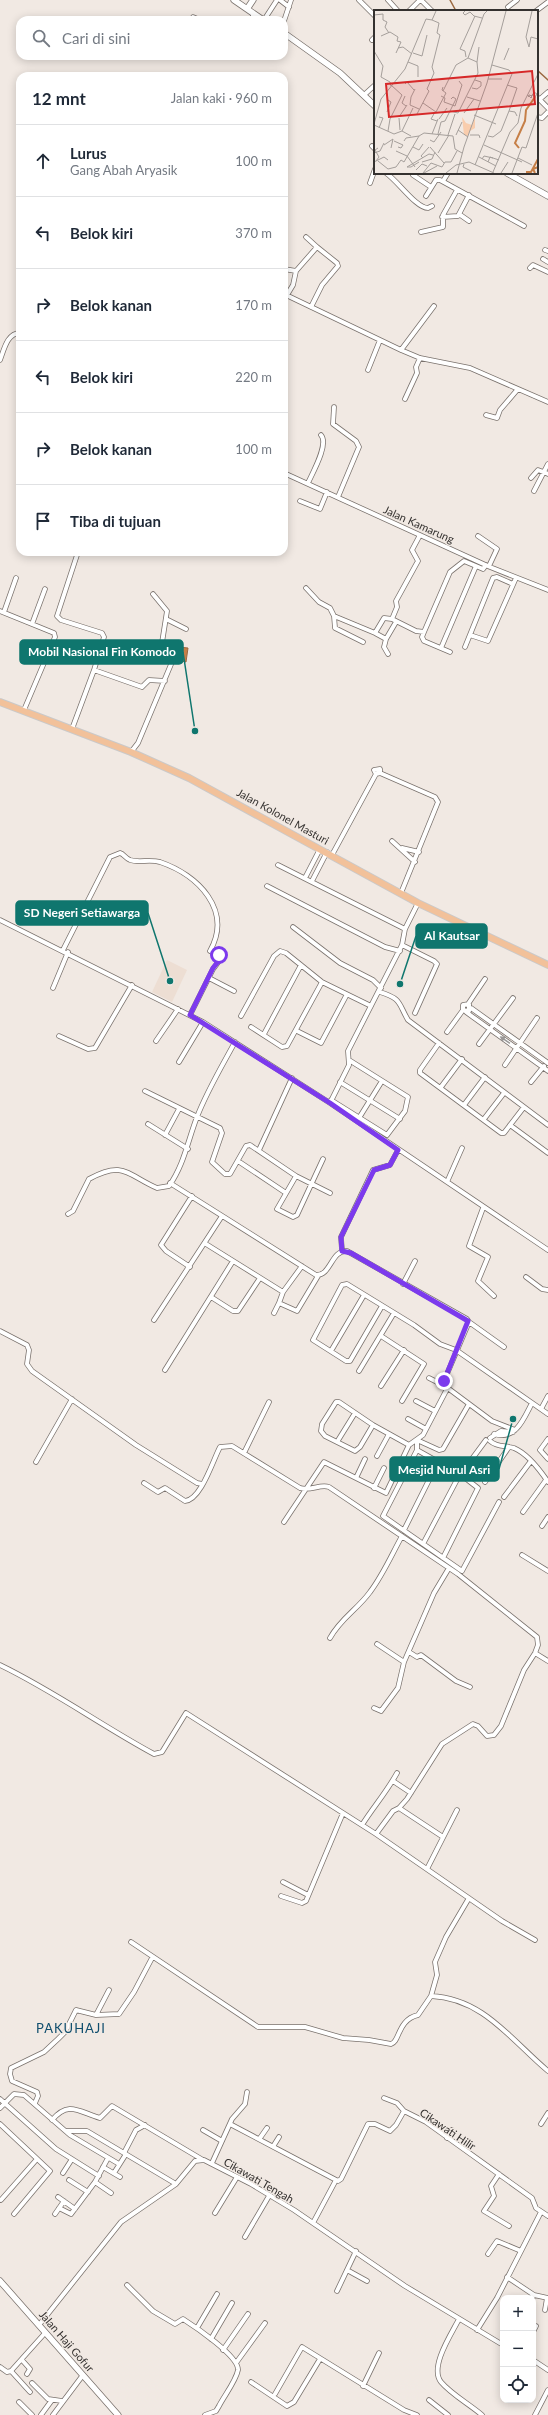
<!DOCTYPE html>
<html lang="id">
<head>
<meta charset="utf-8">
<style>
	:root { --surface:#fff; --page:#f6f6f7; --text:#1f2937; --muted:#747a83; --line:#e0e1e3 }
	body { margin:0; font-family:Lato,sans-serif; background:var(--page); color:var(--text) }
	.controls { position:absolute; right:12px; bottom:12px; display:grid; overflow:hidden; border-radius:8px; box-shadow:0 2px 10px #0003 }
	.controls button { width:36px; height:36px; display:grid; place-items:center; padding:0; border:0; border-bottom:1px solid var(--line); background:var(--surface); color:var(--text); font:20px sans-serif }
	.stop { position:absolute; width:12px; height:12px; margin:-9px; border:3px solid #7c3aed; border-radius:50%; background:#fff }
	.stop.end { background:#7c3aed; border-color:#fff; box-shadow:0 1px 4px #0008 }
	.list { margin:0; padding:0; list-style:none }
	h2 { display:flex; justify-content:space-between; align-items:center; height:52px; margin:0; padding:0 16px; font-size:17px }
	h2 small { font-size:13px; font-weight:400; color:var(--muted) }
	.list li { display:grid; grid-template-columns:26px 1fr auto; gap:12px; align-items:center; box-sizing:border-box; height:72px; padding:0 16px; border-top:1px solid var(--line) }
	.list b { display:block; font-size:15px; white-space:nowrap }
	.list p { margin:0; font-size:13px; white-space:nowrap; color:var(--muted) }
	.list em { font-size:13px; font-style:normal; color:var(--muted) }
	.icon { flex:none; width:22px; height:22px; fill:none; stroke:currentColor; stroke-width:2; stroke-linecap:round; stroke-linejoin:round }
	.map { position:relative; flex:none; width:548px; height:2415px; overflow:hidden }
	.search { position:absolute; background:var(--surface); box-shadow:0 2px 10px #0003; left:16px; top:16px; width:272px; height:44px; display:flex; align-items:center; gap:10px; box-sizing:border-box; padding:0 14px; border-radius:12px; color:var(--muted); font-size:15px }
	.panel { position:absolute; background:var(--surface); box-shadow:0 2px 10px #0003; left:16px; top:72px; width:272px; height:484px; border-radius:12px }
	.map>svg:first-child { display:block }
	.built { fill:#edded3 }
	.water { fill:#c67f47; stroke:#9a6840 }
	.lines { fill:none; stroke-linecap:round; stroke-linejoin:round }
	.stream { stroke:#9a6840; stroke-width:1.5 }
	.street-casing { stroke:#7a726d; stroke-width:5.5 }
	.secondary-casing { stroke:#7a726d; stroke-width:7 }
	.primary-casing { stroke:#cac9c9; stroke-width:8 }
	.street { stroke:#fff; stroke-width:4 }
	.secondary { stroke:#fff; stroke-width:5.5 }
	.primary { stroke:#f2c19a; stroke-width:6 }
	.oneway { fill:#9a9897 }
	.route { stroke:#7c3aed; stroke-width:5 }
	.labels { text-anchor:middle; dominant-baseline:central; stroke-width:3; stroke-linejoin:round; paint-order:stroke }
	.street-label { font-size:11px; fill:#34312f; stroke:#f1e9e3 }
	.quarter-label { font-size:13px; letter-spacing:1px; fill:#104e6e; stroke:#f1e9e3 }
	.inset-river { fill:none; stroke:#c67f47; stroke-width:2 }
	.inset-road { fill:none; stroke:#a59f9b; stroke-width:1 }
	.view { fill:#d62828; fill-opacity:0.15; stroke:#d62828; stroke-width:2 }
	.inset-edge { fill:none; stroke:#34312f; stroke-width:2 }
	.leader { fill:none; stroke:#0f766e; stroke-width:1.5 }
	.callout-dot { fill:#0f766e; stroke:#f1e9e3; stroke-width:1.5 }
	.callout { fill:#0f766e; stroke:#0f766e; stroke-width:1.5 }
	.callout-label { font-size:12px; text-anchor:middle; font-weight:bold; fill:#fff }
</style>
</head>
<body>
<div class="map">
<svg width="548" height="2415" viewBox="0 0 548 2415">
	<rect width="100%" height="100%" fill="#f1e9e3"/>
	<path class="built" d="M167,960l20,10 -15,32 -20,-10z"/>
	<path class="water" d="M179,647l9,1 -2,14 -9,-2z"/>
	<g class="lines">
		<path class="stream" d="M450,0l6,11
			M537,70l11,10"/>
		<defs>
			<path id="street" d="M280,0l9,7
				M359,0l16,16
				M388,0l10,11
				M421,0l11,11
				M508,7l9,-7
				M409,11l11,-11
				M536,11l12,-9
				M193,17l7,3
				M251,20l3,-6
				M264,20l13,-20
				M284,21l7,-21
				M372,40l3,-3
				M364,95l11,-10
				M537,97l11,11
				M540,99l8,-7
				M537,117l5,1 6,-6
				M372,146l3,3
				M386,173c12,8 30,35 42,35l4,-2
				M413,175l18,12
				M443,181l5,-8
				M370,183l5,-14
				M426,196l10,-16h4l84,46
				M459,214l10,7
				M442,217l16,-1 11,-21
				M421,232l22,-5v-12l14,-25
				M306,237l11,10
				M545,250l3,1
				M543,259l5,3
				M530,268l3,-3 15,7
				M284,269l12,2 21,-24 20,16 1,3 -16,19 -11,22
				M284,294l117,56 19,8 50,10 78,34
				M287,295l6,-10 3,-14
				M401,350l33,-44
				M0,360c4,-10 7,-27 20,-27
				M368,370l12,-30
				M405,399l12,-26 -1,-6 4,-9
				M334,407l-1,17 23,17 3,6 -21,50
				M486,415l11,3 3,-8 18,-21
				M284,473l206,94 58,23
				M531,478l7,-8 10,4
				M308,483c5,-11 21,-39 13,-48
				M534,491l14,-27
				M300,501l20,8 7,-17
				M478,536l19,13 -8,17
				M306,588l13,14 11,6 4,8 41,17 9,-15 8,1 5,-12 -1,-6 22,-40 -6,-11 8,-15
				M0,611l54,22 1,4 -31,73
				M4,612l12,-34
				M334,616l1,12 28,14
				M166,619l20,10
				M392,619l24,12 8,1
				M32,624l13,-35
				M375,633l11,6 -2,8 4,7
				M470,635l18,6 28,-63
				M386,639l10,-17
				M465,647l28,-69 4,-1 16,7
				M441,648l35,-82
				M450,652l-26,-11 -2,-4 2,-5 26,-60 14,-11 19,8 3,-4
				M94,670l48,17 7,-7 16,1
				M72,729l22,-59 10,-33 -2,-4 -41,-13 -4,-4 21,-64
				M131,752l7,-9 34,-81 -11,-13 6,-38 -14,-17
				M380,773l55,24 3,5 -37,91
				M392,841l23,21
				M402,848l17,4
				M332,855l44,-81 -2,-4 6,-1v4l-4,1
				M278,865l127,64
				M305,878l15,-29
				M312,881l15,-29
				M267,886l118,61 15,4
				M0,920l203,102 127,81 218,147
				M293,927l47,36 33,17 8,8
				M402,945l32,16 3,3 -22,49
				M63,950l47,-93 10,-4c4,1 5,5 10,7 9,3 20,-1 30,2 38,13 73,48 50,89l12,6 -9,12 -23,46
				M209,978l25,13
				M53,988l15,-36
				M380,992c22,7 18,11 28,28l140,105
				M468,1004l17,-25
				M471,1008l77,55
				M466,1012l82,59
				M241,1016l33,-60 6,-5 6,2 36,29 49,24
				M251,1027l31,20 5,-1 35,-64
				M297,1031l24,12 25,-47
				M447,1032l16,-22v-5l6,-1v7l-6,-1
				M264,1034l37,-69
				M59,1036l29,13 7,-1 37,-63
				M156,1041l22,-32
				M439,1043l-19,27v3l81,60h3l20,-26
				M479,1044l34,-46
				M179,1062l24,-40
				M505,1065l32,-47
				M340,1082l60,37
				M531,1082l13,-16
				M441,1087l21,-28
				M145,1091l75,37 2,5 -10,29 13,12h5l16,-28 4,-1 46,31 34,17
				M331,1100l56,35 18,-24 3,-14 -59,-37
				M330,1103l19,-38 -1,-14 54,-106 3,-16 13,-26
				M464,1105l21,-28
				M359,1118l23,-37
				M484,1119l20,-26
				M148,1124l40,25
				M510,1125l38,28
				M165,1135l14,-26
				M259,1150l33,-72
				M238,1161l48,32
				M296,1176l-19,33 16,8 4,-2 26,-56
				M447,1182l15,-34
				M170,1183l146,92c15,1 15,-25 31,-24l120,68 2,3 -25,59 1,5 47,35 23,9
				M483,1208l-14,38 19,11 -10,24 16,15
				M68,1214l5,-3 16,-32c35,-19 38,-4 68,9l12,-2c15,-21 19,-46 28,-69 10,-26 25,-51 38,-75
				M206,1244l77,48
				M342,1251l-1,-14 32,-67 17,-5 8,-15
				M302,1266l-19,26 -4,11 18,8 21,-35
				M190,1267l-24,-16 -5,-6 31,-49
				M526,1277l16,12 6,1
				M403,1284l12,-23
				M211,1297l22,14h5l22,-33
				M382,1306l-32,55h-4l-33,-21 29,-55 5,-1 67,41 26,19 16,6 92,64
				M274,1313l5,-10
				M154,1320l68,-104
				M469,1322l35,25
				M0,1331l27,14 2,5 -2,14 5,7 104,74 61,38 5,1
				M381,1336l43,28 -22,37
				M331,1351l33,-56
				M165,1370l68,-109
				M359,1371l35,-58
				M429,1378l16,8
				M381,1386l23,-36
				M416,1401l19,10
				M469,1404l-26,45 -4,1 -22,-10v10l-34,66 79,55 37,-69
				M541,1409l7,-13
				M408,1419l18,10
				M373,1425l-13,22 -5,4 -30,-15 -4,-5 1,-7 14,-22h3l34,23 36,20
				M494,1434c22,7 30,-16 38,-31
				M490,1438l11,-7 12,1
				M548,1439l-8,11 8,9
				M490,1441c8,7 15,4 24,7 14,6 26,22 34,34
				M337,1442l18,-29
				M417,1450l43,24 18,14 -35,70
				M244,1453l25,-51
				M377,1456l12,-22
				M36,1462l36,-63
				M466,1467l20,-27
				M356,1478l9,-19
				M485,1482l24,-35
				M144,1483l14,9 7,-4 20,13c16,-1 28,-41 35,-54l12,-1 68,42c11,3 20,-4 29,-1l129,87 79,63 1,8 -3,8 -11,17 -23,56 -7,9 -7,1 -9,-10 -5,-2 -31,20 -35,55 -8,9 -6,3 -17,23
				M374,1488l10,-20
				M504,1497l27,-36
				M523,1512l23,-32
				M284,1522l40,-60 62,31 23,-48 14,-10 24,-46
				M542,1526l6,-9
				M404,1530l34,-68
				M423,1544l37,-70
				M522,1555l26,16
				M330,1638c11,-20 27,-28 40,-46 13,-17 22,-38 32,-56
				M377,1644l27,18
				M409,1652l8,5 4,-2 35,26 14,6
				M535,1653l13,8
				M0,1665c54,26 102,61 154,89l8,-2 24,-39 190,121 126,87 33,19
				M374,1708l7,3 17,-23 6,-26 30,-69 15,-25
				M393,1781l18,12
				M399,1808l44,29
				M362,1825c12,-19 24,-32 35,-52
				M427,1869l30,-59
				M283,1882l25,13
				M281,1896l21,7 4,-2 37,-88
				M131,1942l127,85h47l38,11 26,2 22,4c9,-2 6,-24 27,-29l13,-19 6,-21 -2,-13 11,-25 23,-39
				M431,1996c52,2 81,45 117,75
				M96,2015l13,-25
				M384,2098l13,5 7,8
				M0,2099l56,50 43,27
				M35,2103l3,-7 -1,-4 -25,-11 -2,-7 1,-6 33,-16 14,-13 7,-7 11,-22 20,5 23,-1 15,-22 18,-34
				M0,2108l14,-14 10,1 46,40 49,29
				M404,2111l22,11 106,76 4,10 12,8
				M52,2120c17,-20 27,-8 48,-2l12,-12 91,54
				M426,2122l4,-6
				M0,2124l50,47 -36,43
				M230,2124l108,57 3,-2 27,-55h7l15,7 6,-6 8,-14
				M541,2124l7,-11
				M203,2130l19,11
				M66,2131h21l89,53
				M260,2138l7,-10
				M447,2138l5,-8
				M274,2145l5,-8
				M124,2153l12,-23 9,-5
				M212,2163l20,-44 13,-15 2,-12
				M103,2167l17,10
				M63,2173l9,-14
				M114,2173l12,-19
				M499,2174l-8,12 3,10 -10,15 25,15
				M69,2180l19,12
				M95,2182l16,11
				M58,2197l17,12
				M1,2200l36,-41
				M59,2208l12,6 24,-32 13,-24
				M215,2213l22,-36
				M55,2214l9,-13
				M313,2223l23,-43
				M245,2237l24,-41
				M488,2254l9,-13 24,10
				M347,2270l20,11
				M507,2277l27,18
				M127,2285l26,26 22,13 8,-5c11,7 56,37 55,51 -2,11 -14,26 -19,36l-3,5 -11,4
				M337,2291l19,-40
				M531,2298l3,-3 14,3
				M545,2310l2,-12
				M459,2319c-7,14 -30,48 -18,63 10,12 28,22 41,33
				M39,2325l82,-103 55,-38 19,-23 9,-1 47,24 43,26 111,76 98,59
				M197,2328l20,-34
				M477,2330l20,-32 44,-86
				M533,2332l3,-6
				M211,2339l21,-36
				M223,2350l25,-36
				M22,2360l8,9 -3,5
				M533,2360l15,10
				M236,2363l29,-40
				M0,2367l7,5 4,-1 34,-38
				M11,2371l19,21
				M251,2382l36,24 7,-4 26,-43
				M32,2383l16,16 14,2
				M363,2386l16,-33
				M275,2394l27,-47 102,63 13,5
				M429,2400l19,15
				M19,2402l13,13
				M41,2415l11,-15
				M53,2415l30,-40
				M535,2415l13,-25"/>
			<path id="secondary" d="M234,0l29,20
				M247,9l6,-9
				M284,33l56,40 35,33
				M507,173l41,23
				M0,2281l118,134"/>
			<path id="primary" d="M0,702l131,50 58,26 229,125 130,62"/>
		</defs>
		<use href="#street" class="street-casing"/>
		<use href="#secondary" class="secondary-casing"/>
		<use href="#primary" class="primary-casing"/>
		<use href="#street" class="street"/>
		<use href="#secondary" class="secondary"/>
		<use href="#primary" class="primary"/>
	</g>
	<defs><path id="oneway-solid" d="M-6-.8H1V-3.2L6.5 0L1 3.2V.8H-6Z"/></defs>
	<use class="oneway" href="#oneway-solid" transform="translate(505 1040) rotate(-145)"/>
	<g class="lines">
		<path class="route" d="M219,955l3,2 -9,11 -23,47 140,88 68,47 -8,15 -16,5 -33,67 1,14 9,2 117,68 -24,60"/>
	</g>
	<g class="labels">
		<g class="street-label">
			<text transform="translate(419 524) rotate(24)">Jalan Kamarung</text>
			<text transform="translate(283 816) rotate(29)">Jalan Kolonel Masturi</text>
			<text transform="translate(448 2129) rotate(34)">Cikawati Hilir</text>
			<text transform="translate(259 2180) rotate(30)">Cikawati Tengah</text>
			<text transform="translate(67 2341) rotate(49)">Jalan Haji Gofur</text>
		</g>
		<g class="quarter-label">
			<text x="71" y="2028">PAKUHAJI</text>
		</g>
	</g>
	<g transform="translate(374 10)">
		<rect width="164" height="164" fill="#f1e9e3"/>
		<path d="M88,107l4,6 6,2 3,-7v10l-5,3 -2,5 -4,-1z" fill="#f9cdad"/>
		<path class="inset-river" d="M145,138l-4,-5 10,-22 1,-11 9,-13M152,162h5l7,-13M161,163l-2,-4 5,-2v-6"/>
		<path class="inset-road" d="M91,1l-2,2 2,2 5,-3 4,4 8,2M0,5l9,-1v6l4,2 -2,5 4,6M7,26l9,-4 8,5 -1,4 4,1 -5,11M155,37l-3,-10 6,-26M155,37l2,-10 7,2M24,38l5,-1 9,7M0,41l9,15 -2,11 9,5 1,4M39,43l9,3 5,-21M92,47l-1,-6 -5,-2 15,-33M130,50l5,-12M34,52l10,4v11M103,52l2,-15M114,69h14M31,74l2,-2 7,8M133,75l10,3 -8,23 6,1 2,4M98,78l5,1 4,-3v-4l-6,-2M41,79l-4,8 -1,8 9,4M69,81l13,-26 12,-7 16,-44 3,-3M153,85l2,1 2,2 1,-1 -2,-2h-1v1l-1,1M31,86l-3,7 4,3M67,86l4,2 -1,4 11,4 7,-21 -3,-4M157,86l2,-2 1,-2 3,2 -2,3 -3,-2M93,87l13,4M49,93l13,9 10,-19 -4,-3 1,-3M76,101l8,2 20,-40 -1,-11 -9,-4M13,102l4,-10 -3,-2M61,102l-4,7 6,2M90,103l10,-14M43,104l12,-23 -2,-2 7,-16 -2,-6 8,-32 -3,-2 2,-10 -7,-3M100,105l22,9M5,107l4,1 -4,10M25,107l8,-12M25,108l1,12M65,109l8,-11M0,114l7,-25 24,-30 21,-50 6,1 4,-9M0,115l20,9 8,-3 9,5M84,120l10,7M14,121l2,-12 12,-24 -11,-10M28,121l11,-23M58,124l6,-15M64,124l3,-12 4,-1 11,-22 -3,-2 -2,2M74,125l7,-21M82,125l6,-13M96,125h9l1,3M45,126l5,-3 29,3 2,13 7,4M114,126l5,1 8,-6 8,-20M56,130l4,2 7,-10M20,131l9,4 -2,3 -3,-1M30,131l2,-3 13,-2M10,135l9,-6 -2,9M110,135l38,17M39,137l6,3 4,-6M56,137l14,16M22,141l11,5M0,143l6,-2 4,-8M64,143l11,-18M33,146l8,11M105,147l17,9M49,148l-2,-2 8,-9M144,148l14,7M108,149l2,-3 9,2M2,151l3,-4 -4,-7 3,-2M4,151l10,8 8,-2 5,-7 3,2 15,-26M0,152l10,-5 4,3M45,152l-8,5h-4l22,-13 4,1M48,152l10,-3 3,-7M114,152l2,-5 9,3M90,154l-1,3 8,4M101,155l37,-91 -3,-4 -17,-5M68,157l3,-5h6l6,-11M42,160l6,-6 5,2M119,162l17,-40 8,-9 3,-15 17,-34M49,163l8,-10 11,4M50,163l13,-7M72,163l10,-8 13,-3 25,11M83,163l7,-26 23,-64 19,-72M127,163l7,-11M138,163l10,-26 4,1 3,-9 9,-26"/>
		<path class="view" d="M158,61l3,33 -146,13 -3,-33z"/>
		<rect width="164" height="164" class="inset-edge"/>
	</g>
	<path class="leader" d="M195 731L183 652M170 981L148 913M400 984L416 936M513 1419L499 1469"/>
	<g class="callout-dot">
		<circle cx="195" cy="731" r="4"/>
		<circle cx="170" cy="981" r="4"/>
		<circle cx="400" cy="984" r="4"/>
		<circle cx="513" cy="1419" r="4"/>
	</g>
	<g class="callout">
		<rect x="20" y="640" width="163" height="24" rx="4"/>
		<rect x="16" y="901" width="132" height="24" rx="4"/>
		<rect x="416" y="924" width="71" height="24" rx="4"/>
		<rect x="390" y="1457" width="109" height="24" rx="4"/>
	</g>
	<g class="callout-label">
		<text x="102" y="656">Mobil Nasional Fin Komodo</text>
		<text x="82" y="917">SD Negeri Setiawarga</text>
		<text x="452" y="940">Al Kautsar</text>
		<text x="444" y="1474">Mesjid Nurul Asri</text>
	</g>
</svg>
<div class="controls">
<button>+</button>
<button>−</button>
<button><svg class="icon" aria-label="locate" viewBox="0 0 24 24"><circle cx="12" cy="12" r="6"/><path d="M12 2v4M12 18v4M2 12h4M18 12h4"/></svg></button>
</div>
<div class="stop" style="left:219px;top:955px"></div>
<div class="stop end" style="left:444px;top:1381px"></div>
<div class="search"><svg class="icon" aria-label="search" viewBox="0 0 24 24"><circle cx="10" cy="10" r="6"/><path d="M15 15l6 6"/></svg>Cari di sini</div>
<section class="panel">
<h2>12 mnt<small>Jalan kaki · 960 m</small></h2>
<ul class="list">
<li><svg class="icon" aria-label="ahead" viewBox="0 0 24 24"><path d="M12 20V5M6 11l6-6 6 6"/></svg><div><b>Lurus</b><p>Gang Abah Aryasik</p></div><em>100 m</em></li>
<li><svg class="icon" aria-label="left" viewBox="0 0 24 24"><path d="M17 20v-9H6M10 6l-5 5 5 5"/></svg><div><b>Belok kiri</b></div><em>370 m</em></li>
<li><svg class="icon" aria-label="right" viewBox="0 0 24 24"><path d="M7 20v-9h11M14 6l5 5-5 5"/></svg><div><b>Belok kanan</b></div><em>170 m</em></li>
<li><svg class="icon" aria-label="left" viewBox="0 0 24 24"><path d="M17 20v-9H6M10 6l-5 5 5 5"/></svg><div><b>Belok kiri</b></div><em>220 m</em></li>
<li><svg class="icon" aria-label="right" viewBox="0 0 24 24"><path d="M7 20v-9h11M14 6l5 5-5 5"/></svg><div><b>Belok kanan</b></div><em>100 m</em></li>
<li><svg class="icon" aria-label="arrive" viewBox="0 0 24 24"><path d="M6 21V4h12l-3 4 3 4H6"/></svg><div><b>Tiba di tujuan</b></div></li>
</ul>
</section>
</div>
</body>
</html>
